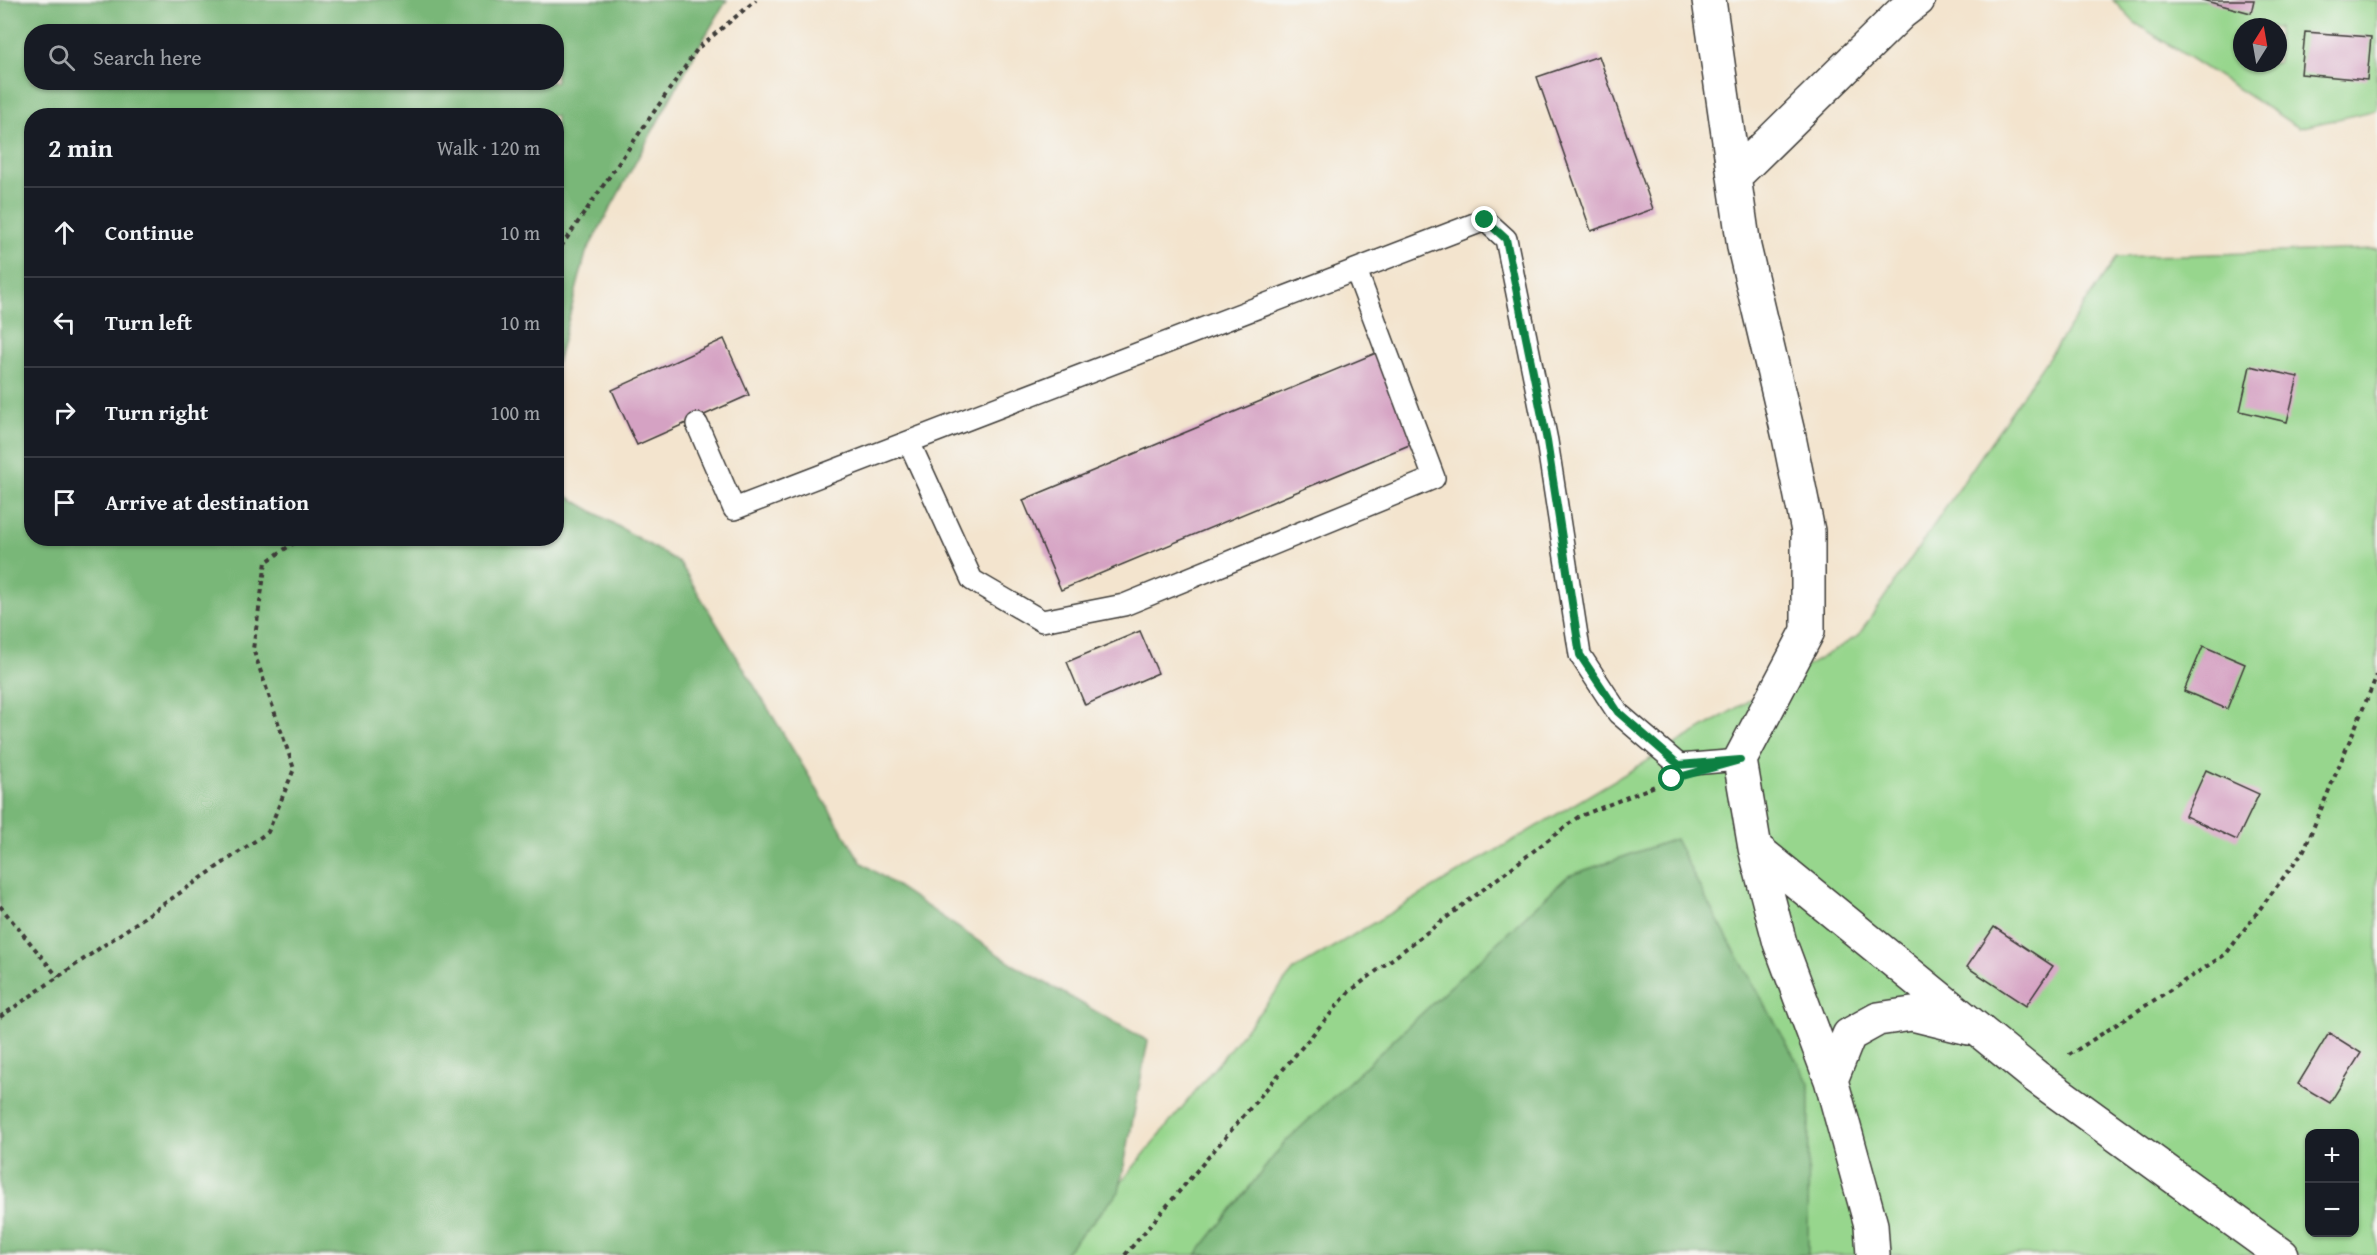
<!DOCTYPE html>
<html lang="en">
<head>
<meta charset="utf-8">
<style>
	:root { --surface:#171b24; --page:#242831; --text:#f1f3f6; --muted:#9ea1a6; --line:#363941 }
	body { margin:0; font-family:"Gentium Book Plus",serif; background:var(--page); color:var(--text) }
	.controls { position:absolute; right:18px; bottom:18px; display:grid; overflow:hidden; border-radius:12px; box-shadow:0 2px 4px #0004 }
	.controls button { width:54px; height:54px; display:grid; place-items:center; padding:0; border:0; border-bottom:2px solid var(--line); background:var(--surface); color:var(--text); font:30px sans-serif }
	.compass { position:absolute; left:2233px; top:18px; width:54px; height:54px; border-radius:50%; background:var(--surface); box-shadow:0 2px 4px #0004; rotate:11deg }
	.stop { position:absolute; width:18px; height:18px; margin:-14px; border:4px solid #0b8043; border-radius:50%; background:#fff }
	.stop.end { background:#0b8043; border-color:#fff; box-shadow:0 2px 6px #0008 }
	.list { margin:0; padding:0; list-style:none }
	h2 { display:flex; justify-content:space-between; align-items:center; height:78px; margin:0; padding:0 24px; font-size:26px }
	h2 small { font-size:20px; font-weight:400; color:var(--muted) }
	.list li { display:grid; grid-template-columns:39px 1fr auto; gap:18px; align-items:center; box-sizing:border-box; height:90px; padding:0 24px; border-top:2px solid var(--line) }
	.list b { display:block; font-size:22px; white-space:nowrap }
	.list em { font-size:20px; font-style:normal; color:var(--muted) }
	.icon { flex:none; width:33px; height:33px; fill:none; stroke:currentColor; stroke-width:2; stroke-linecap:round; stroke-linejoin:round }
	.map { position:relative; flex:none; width:2377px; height:1255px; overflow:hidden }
	.search { position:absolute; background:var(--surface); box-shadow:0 2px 4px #0004; left:24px; top:24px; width:540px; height:66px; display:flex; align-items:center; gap:15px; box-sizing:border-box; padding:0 21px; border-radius:24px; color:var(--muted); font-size:22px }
	.panel { position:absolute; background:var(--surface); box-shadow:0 2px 4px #0004; left:24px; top:108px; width:540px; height:438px; border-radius:24px }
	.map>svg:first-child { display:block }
	.green { fill:#97d68d; stroke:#5a7954; stroke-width:1.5; fill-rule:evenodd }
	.forest { fill:#79b778; stroke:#4a6a4a; stroke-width:1.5; fill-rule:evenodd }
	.building { fill:#d5a2c3 }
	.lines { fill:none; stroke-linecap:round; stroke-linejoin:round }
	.lane-casing { stroke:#3c3a37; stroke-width:24 }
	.street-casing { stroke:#3c3a37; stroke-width:36 }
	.path { stroke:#3c3a37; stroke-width:4; stroke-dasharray:4.5 4.5; stroke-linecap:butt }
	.lane { stroke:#fff; stroke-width:21 }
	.street { stroke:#fff; stroke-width:33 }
	.route { stroke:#0b8043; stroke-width:8 }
</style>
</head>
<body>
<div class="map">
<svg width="2377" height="1255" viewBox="0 0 2377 1255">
	<rect width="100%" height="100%" fill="#f6f6f2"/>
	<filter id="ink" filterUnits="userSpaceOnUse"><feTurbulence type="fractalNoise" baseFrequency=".0167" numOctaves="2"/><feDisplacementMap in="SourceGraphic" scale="12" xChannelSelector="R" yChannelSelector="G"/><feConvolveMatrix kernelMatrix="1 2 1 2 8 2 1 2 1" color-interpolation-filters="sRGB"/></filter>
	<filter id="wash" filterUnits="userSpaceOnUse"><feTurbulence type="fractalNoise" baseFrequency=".008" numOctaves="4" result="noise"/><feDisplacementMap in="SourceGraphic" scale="24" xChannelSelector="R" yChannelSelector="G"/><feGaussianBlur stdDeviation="1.35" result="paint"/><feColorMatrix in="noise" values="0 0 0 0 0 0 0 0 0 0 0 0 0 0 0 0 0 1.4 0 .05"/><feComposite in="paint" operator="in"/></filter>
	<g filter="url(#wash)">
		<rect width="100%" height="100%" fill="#f3e4ce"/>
		<path class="green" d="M2113,0h264v110l-78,18 -164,-105zM2242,27h36v36h-36z
			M2377,249v1006h-1315l232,-285 564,-334 259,-379zM2310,1134h44v98h-44z"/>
		<path class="forest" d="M0,0h727l-29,48 -112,205 -29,110 -1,-247h-524v422h524l1,-48 123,73 181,299 153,103 134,76 -29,151 -56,63h-1063zM32,32h524v50h-524z
			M1675,839l33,64 101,180 -1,172h-612l89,-113 283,-266z"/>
		<g id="blocks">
			<path class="building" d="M2202,0h52l-3,13z
				M2305,32l66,5 -4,43 -66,-6z
				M1599,56l54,153 -62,22 -54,-154z
				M724,339l25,56 -112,50 -25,-55z
				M1376,353l38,90 -353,147 -38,-90z
				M2250,366l48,11 -11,45 -47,-11z
				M1140,631l18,42 -73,32 -18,-43z
				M2203,646l42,18 -18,45 -43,-18z
				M2206,770l53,24 -22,46 -52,-24z
				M1994,927l59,39 -27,40 -59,-39z
				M2329,1033l32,20 -31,50 -32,-19z"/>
		</g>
	</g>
	<g filter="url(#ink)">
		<use href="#blocks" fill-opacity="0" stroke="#3c3a37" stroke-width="1.5"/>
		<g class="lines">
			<defs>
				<path id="lane" d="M697,424l37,85 751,-289 21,19 41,202 33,214 38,58 61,52 61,-5
					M909,442l63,138 70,41 82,-16 310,-127 -78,-208"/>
				<path id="street" d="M1709,0l35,247 45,190 19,94v100l-68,129 15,88 25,95 51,137 40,145 2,30
					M1735,176l166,-163 17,-13
					M1755,848l280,228 247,179
					M1831,1080l18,-45 29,-16 34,-5 57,14"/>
			</defs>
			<use href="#lane" class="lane-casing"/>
			<use href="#street" class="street-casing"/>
			<path class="path" d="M556,254l142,-206 58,-48
				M0,906l58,71
				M0,1017l268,-185 26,-63 -41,-120 13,-87 35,-24
				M2069,1055l157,-101 78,-104 73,-175
				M1125,1255l224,-263 229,-175 77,-31"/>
			<use href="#lane" class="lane"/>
			<use href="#street" class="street"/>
		</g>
	</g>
	<g class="lines" filter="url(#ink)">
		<path class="route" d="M1485,220l21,19 41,202 33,214 38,57 61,53 61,-5 -68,19"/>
	</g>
</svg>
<div class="controls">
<button>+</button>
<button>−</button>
</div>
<svg class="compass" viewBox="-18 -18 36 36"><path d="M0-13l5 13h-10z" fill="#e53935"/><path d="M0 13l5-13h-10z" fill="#9ea1a6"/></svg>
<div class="stop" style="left:1672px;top:779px"></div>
<div class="stop end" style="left:1485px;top:220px"></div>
<div class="search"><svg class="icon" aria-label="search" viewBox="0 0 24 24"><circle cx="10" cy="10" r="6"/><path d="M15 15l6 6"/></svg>Search here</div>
<section class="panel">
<h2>2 min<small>Walk · 120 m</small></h2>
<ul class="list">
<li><svg class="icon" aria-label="ahead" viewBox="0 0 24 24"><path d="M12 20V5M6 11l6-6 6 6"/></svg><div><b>Continue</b></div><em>10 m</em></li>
<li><svg class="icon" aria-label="left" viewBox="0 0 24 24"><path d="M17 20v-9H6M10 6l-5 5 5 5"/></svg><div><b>Turn left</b></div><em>10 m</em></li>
<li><svg class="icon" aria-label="right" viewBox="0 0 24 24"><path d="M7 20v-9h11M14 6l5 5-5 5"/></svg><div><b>Turn right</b></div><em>100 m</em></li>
<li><svg class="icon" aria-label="arrive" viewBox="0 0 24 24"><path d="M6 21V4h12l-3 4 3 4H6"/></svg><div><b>Arrive at destination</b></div></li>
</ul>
</section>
</div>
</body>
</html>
